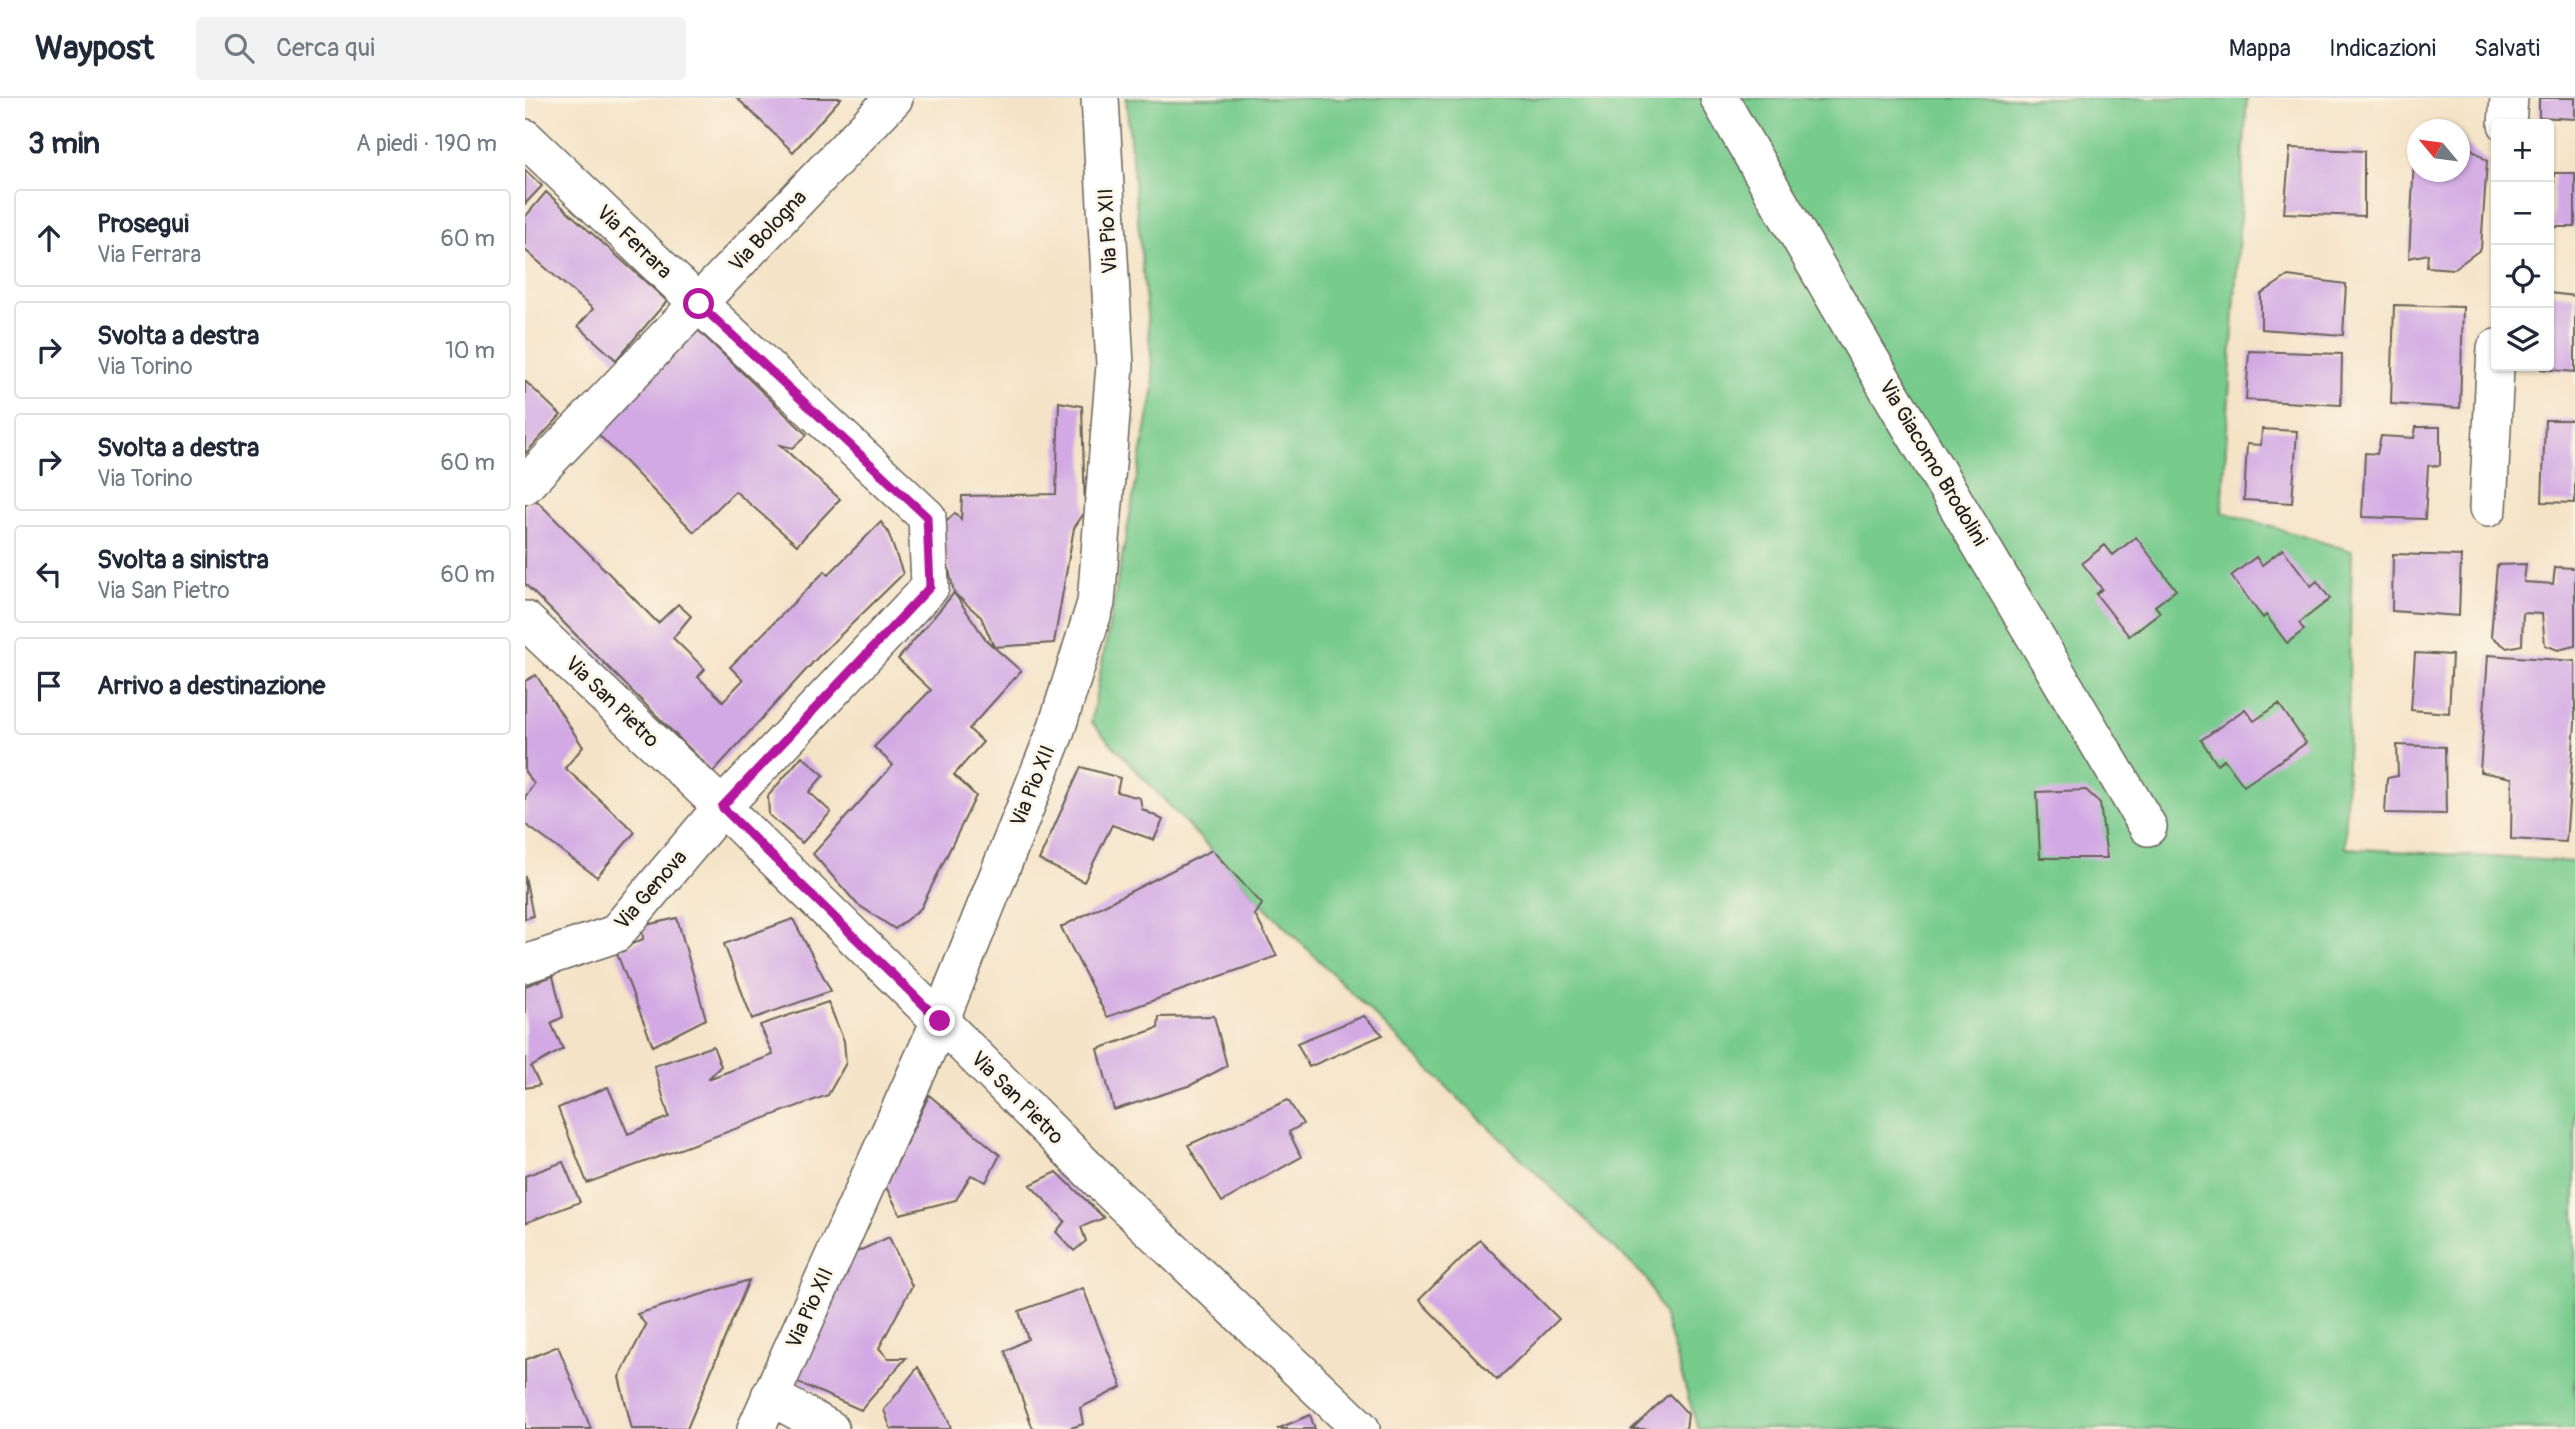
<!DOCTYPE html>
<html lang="it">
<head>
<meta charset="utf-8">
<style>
	:root { --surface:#fff; --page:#f2f2f3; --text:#1f2937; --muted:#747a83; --line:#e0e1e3 }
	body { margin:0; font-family:Pangolin,sans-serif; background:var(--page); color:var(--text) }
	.controls { position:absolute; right:21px; top:21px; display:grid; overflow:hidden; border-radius:7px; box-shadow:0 2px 5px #0004 }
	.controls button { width:63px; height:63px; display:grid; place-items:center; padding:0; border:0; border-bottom:2px solid var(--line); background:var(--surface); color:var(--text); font:35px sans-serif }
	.compass { position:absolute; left:1882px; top:21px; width:63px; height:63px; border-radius:50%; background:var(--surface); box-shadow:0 2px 5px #0004; rotate:299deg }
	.stop { position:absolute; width:21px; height:21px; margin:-16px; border:5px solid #b5179e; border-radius:50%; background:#fff }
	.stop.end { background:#b5179e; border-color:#fff; box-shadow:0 2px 7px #0008 }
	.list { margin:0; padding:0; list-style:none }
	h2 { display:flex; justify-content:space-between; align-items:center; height:91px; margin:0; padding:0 28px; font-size:30px }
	h2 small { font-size:23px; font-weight:400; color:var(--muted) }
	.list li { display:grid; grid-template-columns:46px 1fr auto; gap:21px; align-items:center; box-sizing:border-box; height:98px; margin:0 14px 14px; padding:0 14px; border:2px solid var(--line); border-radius:7px }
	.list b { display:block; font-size:26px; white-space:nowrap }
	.list p { margin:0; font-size:23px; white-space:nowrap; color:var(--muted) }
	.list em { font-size:23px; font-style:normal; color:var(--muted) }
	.icon { flex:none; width:38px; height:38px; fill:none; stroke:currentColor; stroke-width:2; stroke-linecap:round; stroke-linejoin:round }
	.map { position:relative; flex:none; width:2050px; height:1331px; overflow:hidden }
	header { display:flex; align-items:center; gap:42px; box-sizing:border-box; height:98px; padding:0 35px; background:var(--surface); border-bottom:2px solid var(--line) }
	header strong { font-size:33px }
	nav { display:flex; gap:38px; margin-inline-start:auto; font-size:24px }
	.search { width:490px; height:63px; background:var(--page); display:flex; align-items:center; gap:18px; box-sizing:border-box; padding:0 24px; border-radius:7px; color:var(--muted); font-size:26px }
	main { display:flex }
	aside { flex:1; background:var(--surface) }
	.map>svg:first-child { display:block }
	.green { fill:#77cb8d; stroke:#4a7454; stroke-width:2 }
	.building { fill:#d2a9e4 }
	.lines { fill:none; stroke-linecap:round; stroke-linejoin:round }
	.street-casing { stroke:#686258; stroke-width:40 }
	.street { stroke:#fff; stroke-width:37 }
	.route { stroke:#b5179e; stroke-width:9 }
	.labels { text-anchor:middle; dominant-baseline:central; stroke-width:5; stroke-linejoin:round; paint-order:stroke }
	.street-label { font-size:21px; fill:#1c1c1c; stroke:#fcf5e5 }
</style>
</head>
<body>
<header>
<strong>Waypost</strong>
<div class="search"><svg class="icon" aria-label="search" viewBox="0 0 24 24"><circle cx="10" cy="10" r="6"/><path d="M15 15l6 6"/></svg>Cerca qui</div>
<nav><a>Mappa</a><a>Indicazioni</a><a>Salvati</a></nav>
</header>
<main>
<aside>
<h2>3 min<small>A piedi · 190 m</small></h2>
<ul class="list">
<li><svg class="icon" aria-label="ahead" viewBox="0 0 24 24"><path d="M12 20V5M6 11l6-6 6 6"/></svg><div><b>Prosegui</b><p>Via Ferrara</p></div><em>60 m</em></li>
<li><svg class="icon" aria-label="right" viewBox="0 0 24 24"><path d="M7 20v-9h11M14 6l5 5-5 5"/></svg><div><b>Svolta a destra</b><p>Via Torino</p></div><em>10 m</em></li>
<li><svg class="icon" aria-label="right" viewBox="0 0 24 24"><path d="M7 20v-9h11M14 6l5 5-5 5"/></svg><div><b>Svolta a destra</b><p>Via Torino</p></div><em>60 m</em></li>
<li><svg class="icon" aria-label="left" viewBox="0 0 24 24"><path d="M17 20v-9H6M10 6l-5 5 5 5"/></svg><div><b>Svolta a sinistra</b><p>Via San Pietro</p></div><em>60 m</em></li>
<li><svg class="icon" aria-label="arrive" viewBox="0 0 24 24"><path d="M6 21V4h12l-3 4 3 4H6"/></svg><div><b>Arrivo a destinazione</b></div></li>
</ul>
</aside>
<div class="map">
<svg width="2050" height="1331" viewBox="0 0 2050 1331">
	<rect width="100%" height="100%" fill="#fcf5e5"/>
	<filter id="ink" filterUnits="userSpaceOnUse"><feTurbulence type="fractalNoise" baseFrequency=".0143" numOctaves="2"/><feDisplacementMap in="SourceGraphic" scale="14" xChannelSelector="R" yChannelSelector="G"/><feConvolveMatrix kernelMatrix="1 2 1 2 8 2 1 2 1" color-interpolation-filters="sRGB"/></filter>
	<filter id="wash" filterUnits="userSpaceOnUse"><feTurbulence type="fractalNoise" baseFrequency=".00686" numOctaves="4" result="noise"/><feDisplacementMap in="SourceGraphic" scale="28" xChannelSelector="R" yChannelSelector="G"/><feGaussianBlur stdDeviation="1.57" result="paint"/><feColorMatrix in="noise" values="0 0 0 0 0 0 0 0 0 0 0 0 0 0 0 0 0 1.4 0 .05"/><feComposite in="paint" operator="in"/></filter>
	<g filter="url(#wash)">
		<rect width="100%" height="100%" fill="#f4e3c7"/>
		<path class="green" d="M601,0h1121l-25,414 130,39 -7,297 230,14v567h-877l-35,-115 -17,-36 -195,-187 -189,-187 -171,-182 63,-335z"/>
		<g id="blocks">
			<path class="building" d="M212,0h104l-48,54z
				M2014,0h36v21l-36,-2z
				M1934,41l28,22 -6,88 -27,20 -27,-2 1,-13 -19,4 5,-100h3v14h42z
				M1765,50l74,3v65l-80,-3z
				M0,72l17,16 -17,18z
				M2029,75h21v54h-22z
				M21,94l121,109 -51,59 -38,-34 15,-17 -68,-59v-33z
				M1763,178l58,8 -3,51 -82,-6v-35z
				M2024,195l26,3v76l-34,-3v-3h8z
				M1869,207l69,2 -3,101 -69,-4z
				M172,231l110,106 -14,13 -13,-3 60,54 -43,46 -62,-54 -41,41 -96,-98z
				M1724,253l93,3 -1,51 -95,-5z
				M0,283l36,34 -36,39z
				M534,304l23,4 3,106 -11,16 -20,115 -60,4 -13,-30 -27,-24 33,48 34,30 -52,58 14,13 -29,33 22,21 -55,112 -26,21 -38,-25 -44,-50 80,-89 -19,-18 57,-57 -33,-31 56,-66 -14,-65 15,-15 6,7 1,-24 94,-2z
				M2020,322h30v83l-33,-1z
				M1891,329h24v38l-12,1 -3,53 -63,-2 3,-64 12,1 4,-18 33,2z
				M1737,331l35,2 -5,72 -48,-3 3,-56 14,1z
				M8,399l125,126 20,-19 13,12 -18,22 32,31 -7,8 25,24 20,-21 -13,-13 95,-96 3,4 53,-53 7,10 15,42 -86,84 -104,114 -188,-188v-78z
				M1611,439l40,53 -21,16 5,6 -31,24 -33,-42 6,-5 -20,-26 23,-18 8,10z
				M1758,451l28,37 6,-5 13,18 -31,24 5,7 -17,13 -21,-28 -3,3 -32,-42 25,-19 6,8z
				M1868,456l68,2 -2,60 -67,-5z
				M2001,466l-2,18 29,2 2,-17 20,1v78l-17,4 -13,-5 -3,-31 -19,-1 -1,32 -15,3 -16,-12 6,-71z
				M1890,555l37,2 -3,58 -38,-3z
				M1963,557l87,6v62l-9,119 -55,-3 1,-61 -32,-6z
				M11,577l47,72 -18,21 70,64 -38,45 -72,-53v-27l9,-13 -9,-12v-91z
				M1754,606l27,39 -62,43 -20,-27 -7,5 -16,-24 44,-31 9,12z
				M1872,647l48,2 1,67 -61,-1 2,-35 11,-2z
				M277,658l22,19 -15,17 22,20 -29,31 -33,-28 -1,-19z
				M556,669l39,11 -3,14 23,6 2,11 21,11 -9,20 -42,-15 -28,57 -45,-22z
				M1561,692l14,13 7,55h-67l-3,-66z
				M687,752l50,54 -7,11 22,41 -170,61 -46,-90z
				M0,778l8,40 -8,3z
				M152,820l29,101 -53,27 -37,-95 27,-12 -1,-13z
				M268,821l38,72 -79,28 -28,-75z
				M28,878l10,41 -12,6 12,26 -32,18 9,18 -15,3v-102z
				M303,904l16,39 2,22 -18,32 -241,88 -29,-75 50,-21 20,47 41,-17 -15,-51 59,-20 8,20 -13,13 65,-24 -13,-30z
				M689,918l13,50 -36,19 -77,25 -16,-61 60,-21 1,-11z
				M839,918l19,19 -74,32 -12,-24z
				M404,997l71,60 -14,27 -15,-7 -15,25 -56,14 -14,-27z
				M763,1002l15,24 -14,8 12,25 -79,45 -34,-57z
				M38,1064l17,40 -55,21v-47z
				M532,1074l47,46 -23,9 5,14 -12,10 -18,-19 9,-11 -35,-36z
				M364,1139l23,49 -33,62 9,10h18l-45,52 -69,-30 54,-123z
				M955,1142l79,79 -62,61 -78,-80z
				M224,1182l-62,149h-55l-13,-52 27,-52 -9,-11z
				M558,1190l39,99 -42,21 3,16 -15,5h-35l-28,-78 23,-12 -9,-28z
				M33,1248l33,83h-66v-69z
				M393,1269l30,52 3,10h-60l-7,-19z
				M1144,1296l19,20 -2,15h-54z
				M785,1317l5,14h-38z"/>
		</g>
	</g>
	<g filter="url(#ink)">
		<use href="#blocks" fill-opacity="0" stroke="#686258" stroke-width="2"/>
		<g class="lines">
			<defs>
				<path id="street" d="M1194,0l150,259 279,470
					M1982,26l2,-26
					M0,40l174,166 228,213 3,70 -208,220 -107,127 -90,30
					M0,387l369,-387
					M1963,410l8,-160
					M0,522l197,187 218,214 165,165 256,243
					M245,1298l60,33
					M231,1331l184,-408 115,-288 41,-130 19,-238 -15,-267"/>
			</defs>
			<use href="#street" class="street-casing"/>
			<use href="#street" class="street"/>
		</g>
	</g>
	<g class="lines" filter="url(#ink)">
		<path class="route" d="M174,206l228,213 3,70 -208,220 218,214"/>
	</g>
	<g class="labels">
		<g class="street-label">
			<text transform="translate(243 133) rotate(-47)">Via Bologna</text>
			<text transform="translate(583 133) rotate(-93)">Via Pio XII</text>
			<text transform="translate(109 144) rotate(44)">Via Ferrara</text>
			<text transform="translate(1408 365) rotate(59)">Via Giacomo Brodolini</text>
			<text transform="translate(87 604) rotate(44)">Via San Pietro</text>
			<text transform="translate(508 688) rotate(-68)">Via Pio XII</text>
			<text transform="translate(126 792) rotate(-49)">Via Genova</text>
			<text transform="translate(492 1000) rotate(45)">Via San Pietro</text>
			<text transform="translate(285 1210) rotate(-66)">Via Pio XII</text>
		</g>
	</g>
</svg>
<div class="controls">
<button>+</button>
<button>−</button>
<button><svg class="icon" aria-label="locate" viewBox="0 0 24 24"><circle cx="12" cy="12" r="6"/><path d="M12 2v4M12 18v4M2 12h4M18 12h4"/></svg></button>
<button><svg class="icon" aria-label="layers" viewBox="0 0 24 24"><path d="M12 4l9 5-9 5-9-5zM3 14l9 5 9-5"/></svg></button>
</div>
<svg class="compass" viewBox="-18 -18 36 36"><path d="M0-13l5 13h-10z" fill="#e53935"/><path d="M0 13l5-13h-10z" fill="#747a83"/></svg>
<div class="stop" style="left:174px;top:206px"></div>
<div class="stop end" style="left:415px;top:923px"></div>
</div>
</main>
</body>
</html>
